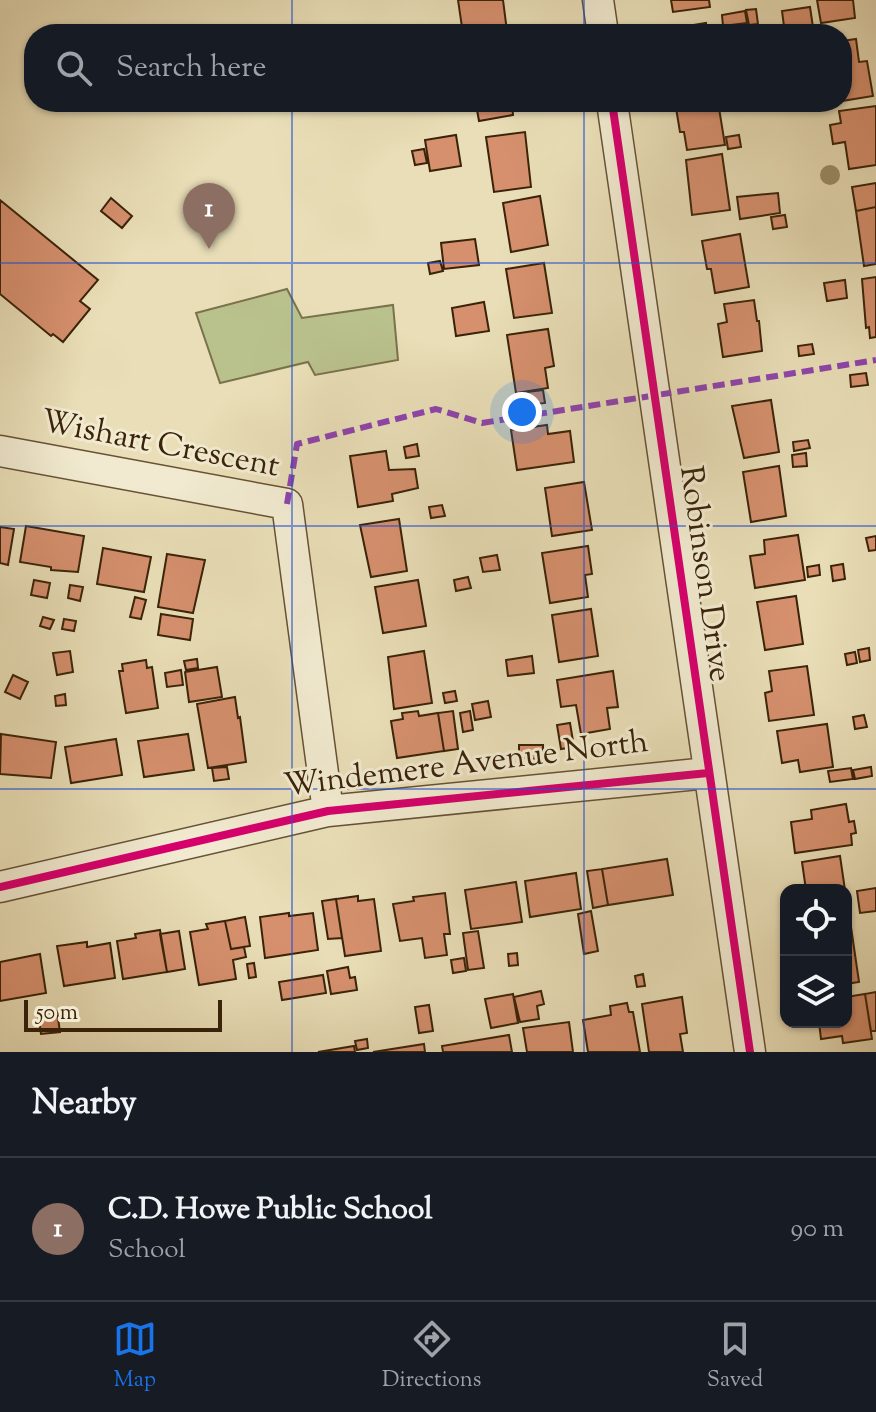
<!DOCTYPE html>
<html lang="en">
<head>
<meta charset="utf-8">
<style>
	:root { --surface:#171b24; --page:#242831; --text:#f1f3f6; --muted:#9ea1a6; --line:#363941; --accent:#1a73e8 }
	body { margin:0; font-family:"Sorts Mill Goudy",serif; background:var(--page); color:var(--text) }
	.controls { position:absolute; right:24px; bottom:24px; display:grid; overflow:hidden; border-radius:16px; box-shadow:0 2px 6px #0004 }
	.controls button { width:72px; height:72px; display:grid; place-items:center; padding:0; border:0; border-bottom:2px solid var(--line); background:var(--surface); color:var(--text); font:40px sans-serif }
	.scale { position:absolute; left:24px; bottom:20px; width:198px; box-sizing:border-box; padding-left:8px; border:4px solid #3a2309; border-top:0; font-size:22px; line-height:28px; white-space:nowrap; color:#3a2309; -webkit-text-stroke:6px #f1ead0; paint-order:stroke }
	.you { position:absolute; left:522px; top:412px; width:28px; height:28px; margin:-20px; border:6px solid #fff; border-radius:50%; background:#1a73e8; box-shadow:0 0 0 12px #1a73e833 }
	.badge { display:grid; place-items:center; width:52px; height:52px; border-radius:50%; background:var(--accent); color:#fff; font-size:26px; font-weight:700 }
	.pin { position:absolute; translate:-50% -66px; filter:drop-shadow(0 2px 4px #0008) }
	.pin::after { content:''; position:absolute; top:42px; width:28px; height:24px; background:inherit; clip-path:polygon(0 0,100% 0,50% 100%) }
	.list { margin:0; padding:0; list-style:none }
	h2 { display:flex; justify-content:space-between; align-items:center; height:104px; margin:0; padding:0 32px; font-size:34px }
	h2 small { font-size:26px; font-weight:400; color:var(--muted) }
	.list li { display:grid; grid-template-columns:52px 1fr auto; gap:24px; align-items:center; box-sizing:border-box; height:144px; padding:0 32px; border-top:2px solid var(--line) }
	.list b { display:block; font-size:30px; white-space:nowrap }
	.list p { margin:0; font-size:26px; white-space:nowrap; color:var(--muted) }
	.list em { font-size:26px; font-style:normal; color:var(--muted) }
	.icon { flex:none; width:44px; height:44px; fill:none; stroke:currentColor; stroke-width:2; stroke-linecap:round; stroke-linejoin:round }
	.map { position:relative; flex:none; width:876px; height:1052px; overflow:hidden }
	.search { position:absolute; background:var(--surface); box-shadow:0 2px 6px #0004; left:24px; right:24px; top:24px; height:88px; display:flex; align-items:center; gap:20px; box-sizing:border-box; padding:0 28px; border-radius:32px; color:var(--muted); font-size:30px }
	.sheet { height:248px; background:var(--surface) }
	nav { display:flex; justify-content:space-around; align-items:center; box-sizing:border-box; height:112px; border-top:2px solid var(--line); background:var(--surface); font-size:22px; color:var(--muted) }
	nav a { display:grid; justify-items:center; gap:4px }
	nav .on { color:var(--accent) }
	.map>svg:first-child { display:block }
	.green { fill:#b9c18d; stroke:#7a724b; stroke-width:2 }
	.building { fill:#d6906e; stroke:#3a2309; stroke-width:2 }
	.lines { fill:none; stroke-linecap:round; stroke-linejoin:round }
	.minor-casing { stroke:#665234; stroke-width:33 }
	.minor { stroke:#f1ead0; stroke-width:30 }
	.quiet { stroke:#8e44ad; stroke-width:6; stroke-dasharray:12 6; stroke-linecap:butt }
	.cycleway-casing { stroke:#f1ead0; stroke-width:13 }
	.cycleway { stroke:#d6006c; stroke-width:8 }
	.tree { fill:#9a8d69 }
	.grid { fill:none; stroke:#1d4ed8; stroke-width:2; stroke-opacity:0.55 }
	.labels { text-anchor:middle; dominant-baseline:central; stroke-width:6; stroke-linejoin:round; paint-order:stroke }
	.street-label { font-size:32px; fill:#3a2309; stroke:#f1ead0 }
</style>
</head>
<body>
<div class="map">
<svg width="876" height="1052" viewBox="0 0 876 1052">
	<rect width="100%" height="100%" fill="#e9deb7"/>
	<filter id="stains"><feTurbulence type="fractalNoise" baseFrequency=".0025" numOctaves="4"/><feColorMatrix values="0 0 0 0 .2 0 0 0 0 .09 0 0 0 0 .02 0 0 0 .5 -.17"/></filter>
	<radialGradient id="worn" r=".72"><stop offset=".6" stop-color="#630" stop-opacity="0"/><stop offset="1" stop-color="#630" stop-opacity=".3"/></radialGradient>
	<path class="green" d="M287,289l15,29 91,-13 5,55 -83,15 -7,-13 -88,21 -24,-70z"/>
	<path class="building" d="M458,0h45l4,31 -44,3z
		M671,0h38l1,7 -37,5z
		M817,0h36l2,18 -34,5z
		M810,7l4,27h-29l-3,-23z
		M756,9l2,15 -9,1 -3,-15z
		M745,11l2,12 -24,3 -1,-11z
		M706,23l1,11h-37l-1,-5z
		M856,39l3,23 8,-1 6,35 -31,5v-60z
		M491,102h21l1,13 -34,6 -3,-17z
		M678,102h40l-39,6z
		M718,102l7,43 -38,5 -3,-18h-4l-4,-24z
		M876,106v59l-27,4 -4,-27 -12,2 -3,-19 11,-2 -2,-12z
		M525,132l6,55 -37,5 -8,-55z
		M456,135l5,31 -31,5 -5,-31z
		M739,135l2,12 -13,2 -2,-12z
		M424,149l3,14 -12,2 -3,-14z
		M722,154l8,56 -38,5 -6,-55z
		M876,183v24l-20,4 -4,-24z
		M778,193l2,20 -40,6 -3,-22z
		M540,196l8,49 -37,7 -8,-49z
		M111,198l21,18 -10,12 -21,-17z
		M0,200l98,80 -18,21 10,8 -27,33 -10,-8 -2,2 -51,-42z
		M876,207v57l-12,2 -8,-55z
		M785,215l2,12 -14,2 -2,-12z
		M740,234l9,53 -34,6 -4,-24h-4l-5,-28z
		M475,239l4,26 -35,4 -3,-26z
		M440,261l3,10 -13,3 -2,-11z
		M544,263l8,50 -38,5 -8,-49z
		M876,277v60l-6,1 -1,-11 -3,1 -4,-49z
		M845,280l2,18 -20,3 -3,-18z
		M754,300l3,21h2l3,30 -39,6 -5,-33 9,-2 -3,-18z
		M484,302l5,29 -33,5 -4,-28z
		M548,329l6,37 -9,2 3,20 -32,5 -9,-58z
		M812,344l2,10 -15,2 -1,-10z
		M866,373l2,12 -17,2 -1,-12z
		M543,390l2,13 -25,3 -1,-13z
		M771,400l8,52 -35,6 -12,-52z
		M547,425l1,9 22,-3 4,31 -57,8 -6,-40z
		M808,440l2,8 -16,3 -1,-9z
		M417,444l2,12 -13,2 -2,-11z
		M386,451l3,19 26,-1 3,19 -26,6 1,7 -35,6 -8,-51z
		M806,453l1,13 -14,1 -1,-12z
		M779,466l7,50 -35,6 -8,-50z
		M584,482l8,48 -40,6 -7,-48z
		M442,505l3,11 -14,2 -2,-11z
		M399,519l8,52 -36,6 -11,-52z
		M26,526l58,10 -6,36 -27,-2v-3l-31,-5z
		M0,527l14,2 -6,36 -8,-2z
		M798,535l7,45 -50,8 -5,-32 15,-2 -1,-14z
		M876,536v14l-7,1 -3,-13z
		M588,546l4,28 -7,1 3,22 -38,6 -8,-50z
		M103,548l48,9 -7,35 -47,-8z
		M167,554l38,6 -12,53 -35,-6z
		M497,555l3,15 -17,2 -3,-14z
		M843,564l2,15 -12,2 -2,-15z
		M819,565l1,10 -12,2 -1,-10z
		M468,577l3,11 -15,3 -2,-11z
		M34,580l16,3 -3,15 -16,-3z
		M418,580l8,46 -43,7 -8,-46z
		M70,585l13,2 -3,14 -12,-3z
		M796,596l7,48 -38,6 -8,-48z
		M135,597l11,3 -5,19 -11,-2z
		M591,609l7,47 -39,6 -7,-47z
		M161,614l32,5 -3,21 -32,-5z
		M43,617l11,3 -4,9 -10,-3z
		M64,619l12,2 -2,10 -12,-2z
		M869,648l1,12 -10,2 -2,-12z
		M70,651l3,21 -16,3 -4,-22z
		M424,651l8,52 -38,6 -6,-52z
		M855,652l2,11 -10,2 -2,-11z
		M532,656l2,17 -26,3 -2,-16z
		M197,659l1,9 -12,2 -2,-9z
		M146,660l1,8 5,-1 6,41 -32,5 -7,-42h4l-1,-7z
		M807,666l7,49 -45,6 -4,-28 7,-2 -3,-20z
		M217,667l5,30 -33,5 -4,-30z
		M181,670l2,15 -16,2 -2,-14z
		M613,671l5,36 -11,1 3,21 -29,5 -5,-29 -15,2 -4,-27z
		M13,675l15,7 -8,17 -15,-7z
		M455,691l2,10 -12,2 -2,-10z
		M65,694l1,11 -10,1 -1,-10z
		M235,697l3,21 2,-1 6,45 -38,6 -11,-64z
		M488,701l3,16 -16,3 -3,-16z
		M418,711l1,5 19,-3 6,38 -47,7 -6,-37 12,-2 -1,-6z
		M453,711l5,38 -14,2 -6,-38z
		M470,711l3,19 -10,2 -3,-19z
		M864,715l3,12 -12,2 -2,-12z
		M570,723l4,24 -13,2 -4,-24z
		M827,724l6,43 -33,5 -2,-12 -16,3 -5,-32z
		M1,734l55,8 -5,36 -51,-4z
		M188,734l6,36 -50,7 -6,-36z
		M116,739l6,36 -51,8 -6,-36z
		M519,745h24v14l-24,-1z
		M227,767l2,12 -15,2 -2,-13z
		M871,767l1,9 -17,3 -2,-9z
		M851,768l2,11 -23,3 -2,-11z
		M846,804l3,18 5,-1 2,12 -5,1 1,11 -57,8 -4,-31 21,-3 -1,-9z
		M840,856l5,34h-39l-4,-28z
		M667,859l6,36 -65,10 -6,-36z
		M602,869l6,36 -15,3 -6,-37z
		M576,873l5,36 -51,8 -5,-36z
		M516,882l6,40 -51,7 -6,-39z
		M876,888v23l-16,2 -3,-22z
		M445,893l5,41h-6l3,21 -22,3 -3,-20 -22,3 -7,-37 21,-3 -1,-4z
		M358,896v5l16,-2 7,52 -36,5 -9,-57z
		M336,899l6,39 -14,1 -6,-38z
		M591,911l7,40 -14,3 -6,-40z
		M289,913v3l24,-3 5,37 -53,8 -5,-41z
		M245,917l5,29 -19,3 -6,-28z
		M225,921l6,28 13,-2 2,10 -13,3 3,19 -37,6 -9,-53 18,-3 -2,-5z
		M851,927l8,55 -13,2v-56z
		M160,930l7,42 -44,7 -6,-38 19,-3 -1,-4z
		M179,931l6,38 -18,3 -7,-38z
		M478,931l6,37 -16,2 -5,-37z
		M87,942v5l23,-4 5,35 -51,8 -7,-40z
		M517,953l1,12 -9,1 -1,-12z
		M40,954l6,39 -46,8v-39z
		M464,958l2,13 -13,2 -2,-13z
		M254,963l2,14 -7,1 -2,-14z
		M348,967l2,11 5,-1 2,13 -26,4 -4,-23z
		M643,974l2,12 -8,1 -2,-11z
		M323,975l3,18 -44,7 -3,-18z
		M541,991l3,13 -7,2 2,13 -19,3 -6,-25z
		M876,992v39h-5l-6,-37z
		M513,994l5,29 -27,5 -6,-29z
		M865,994l7,45 -29,4 -1,-7 -21,3 -2,-17h27v-25z
		M682,997l5,36 -7,1 3,18h-34l-7,-48z
		M627,1003l2,9h4l7,40h-52l-5,-32 28,-5 -1,-9z
		M429,1005l4,26 -14,2 -4,-26z
		M57,1011l3,21 -19,2 -3,-20z
		M569,1022l4,30h-46l-4,-24z
		M509,1035l3,17h-69l-1,-6z
		M367,1039l1,9 -11,2 -2,-9z
		M424,1044l1,8h-52z
		M354,1046l1,6h-37z"/>
	<g class="lines">
		<defs>
			<path id="minor" d="M598,0l5,34
				M612,102l138,950
				M0,451l287,53 41,307
				M0,887l328,-76 380,-38"/>
		</defs>
		<use href="#minor" class="minor-casing"/>
		<use href="#minor" class="minor"/>
		<path class="quiet" d="M287,504l10,-60 139,-35 46,14 394,-63"/>
		<defs>
			<path id="cycleway" d="M612,102l138,950
				M0,887l328,-76 380,-38"/>
		</defs>
		<use href="#cycleway" class="cycleway-casing"/>
		<use href="#cycleway" class="cycleway"/>
	</g>
	<circle class="tree" cx="830" cy="175" r="10"/>
	<path class="grid" d="M292,0v34M584,0v34M292,102v950M584,102v950M0,263h876M0,526h876M0,789h876"/>
	<g class="labels">
		<g class="street-label">
			<text transform="translate(160 445) rotate(11)">Wishart Crescent</text>
			<text transform="translate(704 574) rotate(82)">Robinson Drive</text>
			<text transform="translate(466 765) rotate(-7)">Windemere Avenue North</text>
		</g>
	</g>
	<rect width="100%" height="100%" filter="url(#stains)"/>
	<rect width="100%" height="100%" fill="url(#worn)"/>
</svg>
<div class="controls">
<button><svg class="icon" aria-label="locate" viewBox="0 0 24 24"><circle cx="12" cy="12" r="6"/><path d="M12 2v4M12 18v4M2 12h4M18 12h4"/></svg></button>
<button><svg class="icon" aria-label="layers" viewBox="0 0 24 24"><path d="M12 4l9 5-9 5-9-5zM3 14l9 5 9-5"/></svg></button>
</div>
<div class="scale">50 m</div>
<div class="you"></div>
<div class="pin badge" style="left:209px;top:249px;background:#8d6e63">1</div>
<div class="search"><svg class="icon" aria-label="search" viewBox="0 0 24 24"><circle cx="10" cy="10" r="6"/><path d="M15 15l6 6"/></svg>Search here</div>
</div>
<section class="sheet">
<h2>Nearby<small></small></h2>
<ul class="list">
<li><span class="badge" style="background:#8d6e63">1</span><div><b>C.D. Howe Public School</b><p>School</p></div><em>90 m</em></li>
</ul>
</section>
<nav>
<a class="on"><svg class="icon" aria-label="map" viewBox="0 0 24 24"><path d="M3 6l6-2 6 2 6-2v14l-6 2-6-2-6 2zM9 4v14M15 6v14"/></svg>Map</a>
<a><svg class="icon" aria-label="directions" viewBox="0 0 24 24"><path d="M12 3l9 9-9 9-9-9zM9 14v-3h6M13 9l2 2-2 2"/></svg>Directions</a>
<a><svg class="icon" aria-label="saved" viewBox="0 0 24 24"><path d="M7 4h10v16l-5-4-5 4z"/></svg>Saved</a>
</nav>
</body>
</html>
